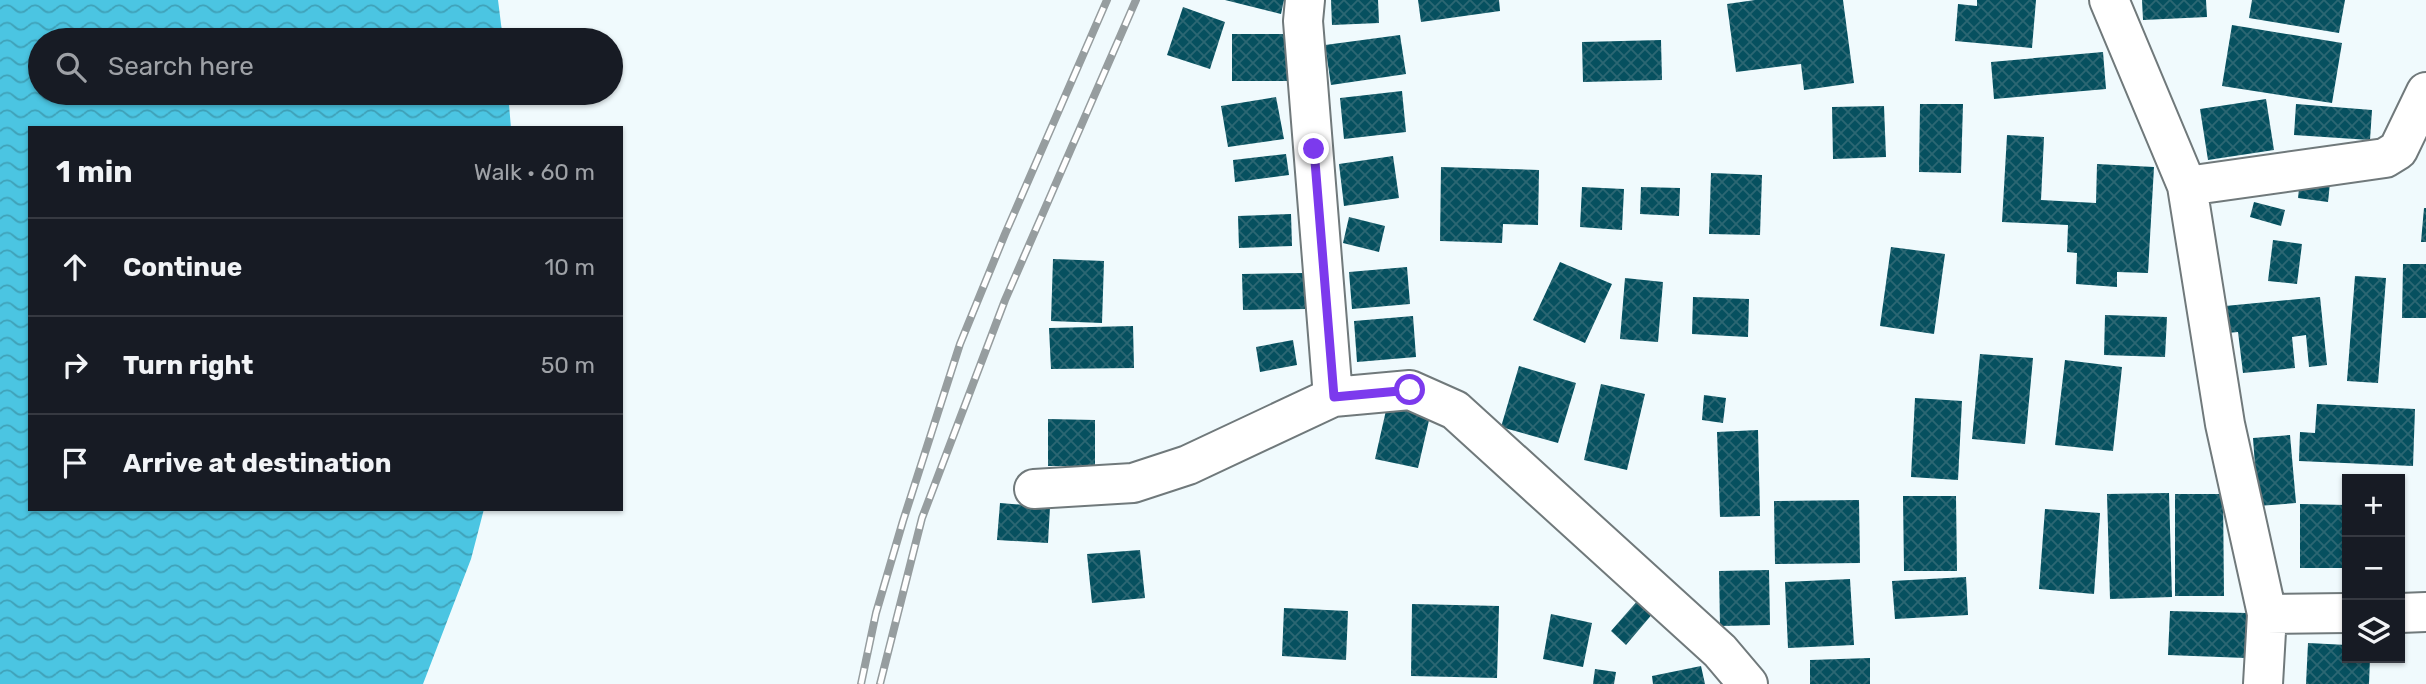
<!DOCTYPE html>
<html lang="en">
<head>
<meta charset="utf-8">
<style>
	:root { --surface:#171b24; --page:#20242c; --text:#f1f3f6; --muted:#9ea1a6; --line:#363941 }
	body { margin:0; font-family:Rubik,sans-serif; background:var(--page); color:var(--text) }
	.controls { position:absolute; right:21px; bottom:21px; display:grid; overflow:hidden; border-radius:0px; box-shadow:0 2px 5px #0004 }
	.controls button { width:63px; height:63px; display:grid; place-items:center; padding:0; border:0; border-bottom:2px solid var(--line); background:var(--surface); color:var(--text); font:35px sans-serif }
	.stop { position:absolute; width:21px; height:21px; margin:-16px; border:5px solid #7c3aed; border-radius:50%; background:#fff }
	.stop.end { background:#7c3aed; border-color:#fff; box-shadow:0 2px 7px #0008 }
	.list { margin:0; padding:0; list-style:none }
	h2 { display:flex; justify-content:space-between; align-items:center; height:91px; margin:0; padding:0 28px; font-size:30px }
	h2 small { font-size:23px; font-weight:400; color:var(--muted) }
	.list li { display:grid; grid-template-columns:46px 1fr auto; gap:21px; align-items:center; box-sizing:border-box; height:98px; padding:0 28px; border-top:2px solid var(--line) }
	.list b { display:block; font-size:26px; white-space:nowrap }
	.list em { font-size:23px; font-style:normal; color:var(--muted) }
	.icon { flex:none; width:38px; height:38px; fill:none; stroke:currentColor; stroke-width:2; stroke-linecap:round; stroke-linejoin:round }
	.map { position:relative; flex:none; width:2426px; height:684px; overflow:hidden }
	.search { position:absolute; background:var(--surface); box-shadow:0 2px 5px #0004; left:28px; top:28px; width:595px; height:77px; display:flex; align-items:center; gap:18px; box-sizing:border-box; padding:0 24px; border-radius:38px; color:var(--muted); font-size:26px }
	.panel { position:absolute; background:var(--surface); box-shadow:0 2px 5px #0004; left:28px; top:126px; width:595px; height:385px; border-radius:0px }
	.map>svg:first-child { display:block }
	.water { fill:url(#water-waves) }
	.building { fill:url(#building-cross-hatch) }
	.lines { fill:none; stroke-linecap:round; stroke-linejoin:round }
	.minor-casing { stroke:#70797b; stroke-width:42 }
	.minor { stroke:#fff; stroke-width:38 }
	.rail-casing { stroke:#969d9f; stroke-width:8 }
	.rail { stroke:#fff; stroke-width:5; stroke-dasharray:16; stroke-linecap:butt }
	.route { stroke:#7c3aed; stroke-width:9 }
</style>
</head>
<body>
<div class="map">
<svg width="2426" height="684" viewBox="0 0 2426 684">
	<defs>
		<pattern id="water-waves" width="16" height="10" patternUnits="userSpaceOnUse" patternTransform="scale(1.75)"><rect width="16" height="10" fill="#4bc5e2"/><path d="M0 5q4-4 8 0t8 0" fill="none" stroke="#3fa1b8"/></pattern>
		<pattern id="building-cross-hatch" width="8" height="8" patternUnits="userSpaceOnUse" patternTransform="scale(1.75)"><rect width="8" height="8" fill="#06505f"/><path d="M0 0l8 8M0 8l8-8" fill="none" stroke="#2c6773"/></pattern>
	</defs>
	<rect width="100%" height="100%" fill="#f0fafd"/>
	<path class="water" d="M0,0h498l5,40h-463v53h468l3,35h-481v381h454l-13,50 -48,125h-423z"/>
	<path class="building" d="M1225,0h59l-3,14z
		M1331,0h47l1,23 -47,2z
		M1418,0h81l1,11 -79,11z
		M1755,0h88l11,83 -50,7 -3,-26 -65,8 -9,-68z
		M1977,0h59l-4,48 -77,-7 3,-37 19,2z
		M2142,0h64l1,17 -64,3z
		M2252,0h93l-6,33 -90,-15z
		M1183,7l42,15 -15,47 -43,-14z
		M2232,25l110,18 -10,60 -110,-17z
		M1232,34h58v47h-58z
		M1400,35l6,39 -75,11 -6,-40z
		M1661,40l1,40 -79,2 -1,-40z
		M2103,52l3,37 -112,10 -3,-37z
		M1402,91l4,41 -62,7 -4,-41z
		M1276,97l8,42 -56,8 -7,-41z
		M2266,99l8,51 -66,10 -8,-51z
		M1920,104h43l-2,69 -42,-1z
		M2296,104l76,6 -2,30 -76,-5z
		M1884,106l2,51 -53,2 -1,-52z
		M2007,135l37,2 -3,63 55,3 1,-39 57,3 -6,106 -31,-1v15l-41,-3 1,-31 -10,-1 1,-27 -66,-3z
		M1286,154l3,21 -54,7 -2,-22z
		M1393,156l6,42 -55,8 -5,-42z
		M1441,167l98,3 -1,55 -35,-1 -1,19 -62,-2z
		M1711,173l51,2 -2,60 -51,-1z
		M2300,179l30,4 -2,19 -30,-4z
		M1582,187l42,2 -2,41 -42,-3z
		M1641,187l39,1 -1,28 -39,-2z
		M2254,202l31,8 -4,16 -31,-9z
		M2424,208h2v34h-5z
		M1291,214l1,32 -53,2 -1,-32z
		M1349,217l36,9 -6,26 -36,-9z
		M2273,240l29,4 -5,40 -29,-3z
		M1891,247l54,7 -11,80 -54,-8z
		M1053,259l51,2 -2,62 -51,-2z
		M1560,262l52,22 -27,59 -52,-23z
		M2403,264h23v54h-24z
		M1407,267l3,37 -58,5 -3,-37z
		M1305,273l1,36 -63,1 -1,-36z
		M2355,276l31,2 -8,105 -31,-2z
		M1625,278l38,4 -5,60 -38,-3z
		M1693,297l56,2 -1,38 -56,-3z
		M2320,297l7,68 -18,2 -3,-32 -14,2 3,31 -52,5 -5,-41 -11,1 -2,-27z
		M2105,315l62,2 -2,40 -61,-2z
		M1413,316l3,41 -59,5 -3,-41z
		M1133,326l1,42 -83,1 -2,-41z
		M1293,340l4,25 -37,7 -4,-25z
		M1980,354l53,4 -8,86 -53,-5z
		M2065,360l57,7 -9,84 -58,-6z
		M1519,366l57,17 -18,60 -57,-16z
		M1601,384l44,10 -18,76 -43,-10z
		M1704,395l22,3 -3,25 -21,-3z
		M1915,398l47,3 -4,79 -47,-3z
		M2317,404l98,5 -2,57 -114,-5 1,-29 15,1z
		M1387,406l43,10 -12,52 -43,-9z
		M1048,419l47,1v46h-47z
		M1758,430l2,86 -40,1 -3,-85z
		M2290,435l6,68 -38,3 -5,-68z
		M2169,493l3,104 -62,2 -3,-105z
		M2175,494h48l1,102h-49z
		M1903,496h53l1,75h-53z
		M1859,500l1,63 -85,1 -1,-63z
		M1000,503l50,4 -2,36 -51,-3z
		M2300,504l47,1v63h-47z
		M2045,509l55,4 -6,81 -55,-5z
		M1140,550l5,48 -53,5 -5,-49z
		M1769,570l1,55 -50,1 -1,-55z
		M1966,577l2,38 -73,4 -3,-38z
		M1850,579l4,66 -66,3 -3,-66z
		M1639,599l15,13 -28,33 -15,-14z
		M1412,604l87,2 -2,72 -86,-2z
		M1284,608l64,3 -2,49 -64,-4z
		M2170,611l77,2 -1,45 -78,-3z
		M1551,614l41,9 -9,44 -40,-8z
		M2308,643l39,2v13h23l-1,26h-63z
		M1870,658v26h-60v-24z
		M1701,666l4,18h-52l-1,-8z
		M1595,669l21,3 -2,12h-21z"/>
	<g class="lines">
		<defs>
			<path id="minor" d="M1305,0l-2,21 30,376
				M2109,0l78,186 38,238 42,190 -4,70
				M2187,186l198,-28 13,-8 28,-58
				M1034,489l99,-6 55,-18 145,-68 77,-7 45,20 265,241 28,33
				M2400,613l26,-1
				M2267,614l80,-1"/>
		</defs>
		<use href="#minor" class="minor-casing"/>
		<use href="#minor" class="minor"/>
		<defs>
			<path id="rail" d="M861,684l15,-71 27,-92 57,-177 45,-110 102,-234
				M880,684l42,-166 83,-218 131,-300"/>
		</defs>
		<use href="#rail" class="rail-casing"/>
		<use href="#rail" class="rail"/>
	</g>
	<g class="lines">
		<path class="route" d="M1314,149l20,248 76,-7"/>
	</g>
</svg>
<div class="controls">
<button>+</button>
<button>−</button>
<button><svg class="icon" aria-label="layers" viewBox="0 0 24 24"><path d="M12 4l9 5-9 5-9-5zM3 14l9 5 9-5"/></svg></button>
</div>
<div class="stop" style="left:1410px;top:390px"></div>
<div class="stop end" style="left:1314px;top:149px"></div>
<div class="search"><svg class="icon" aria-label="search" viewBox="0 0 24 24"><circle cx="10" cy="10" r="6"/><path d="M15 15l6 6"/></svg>Search here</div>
<section class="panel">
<h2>1 min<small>Walk · 60 m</small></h2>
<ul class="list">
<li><svg class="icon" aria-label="ahead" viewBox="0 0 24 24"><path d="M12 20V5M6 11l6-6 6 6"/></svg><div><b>Continue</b></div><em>10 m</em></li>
<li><svg class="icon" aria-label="right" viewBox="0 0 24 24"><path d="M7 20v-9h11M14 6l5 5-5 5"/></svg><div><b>Turn right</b></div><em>50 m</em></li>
<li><svg class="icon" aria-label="arrive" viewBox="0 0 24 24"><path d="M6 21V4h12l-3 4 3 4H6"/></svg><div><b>Arrive at destination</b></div></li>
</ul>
</section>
</div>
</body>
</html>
